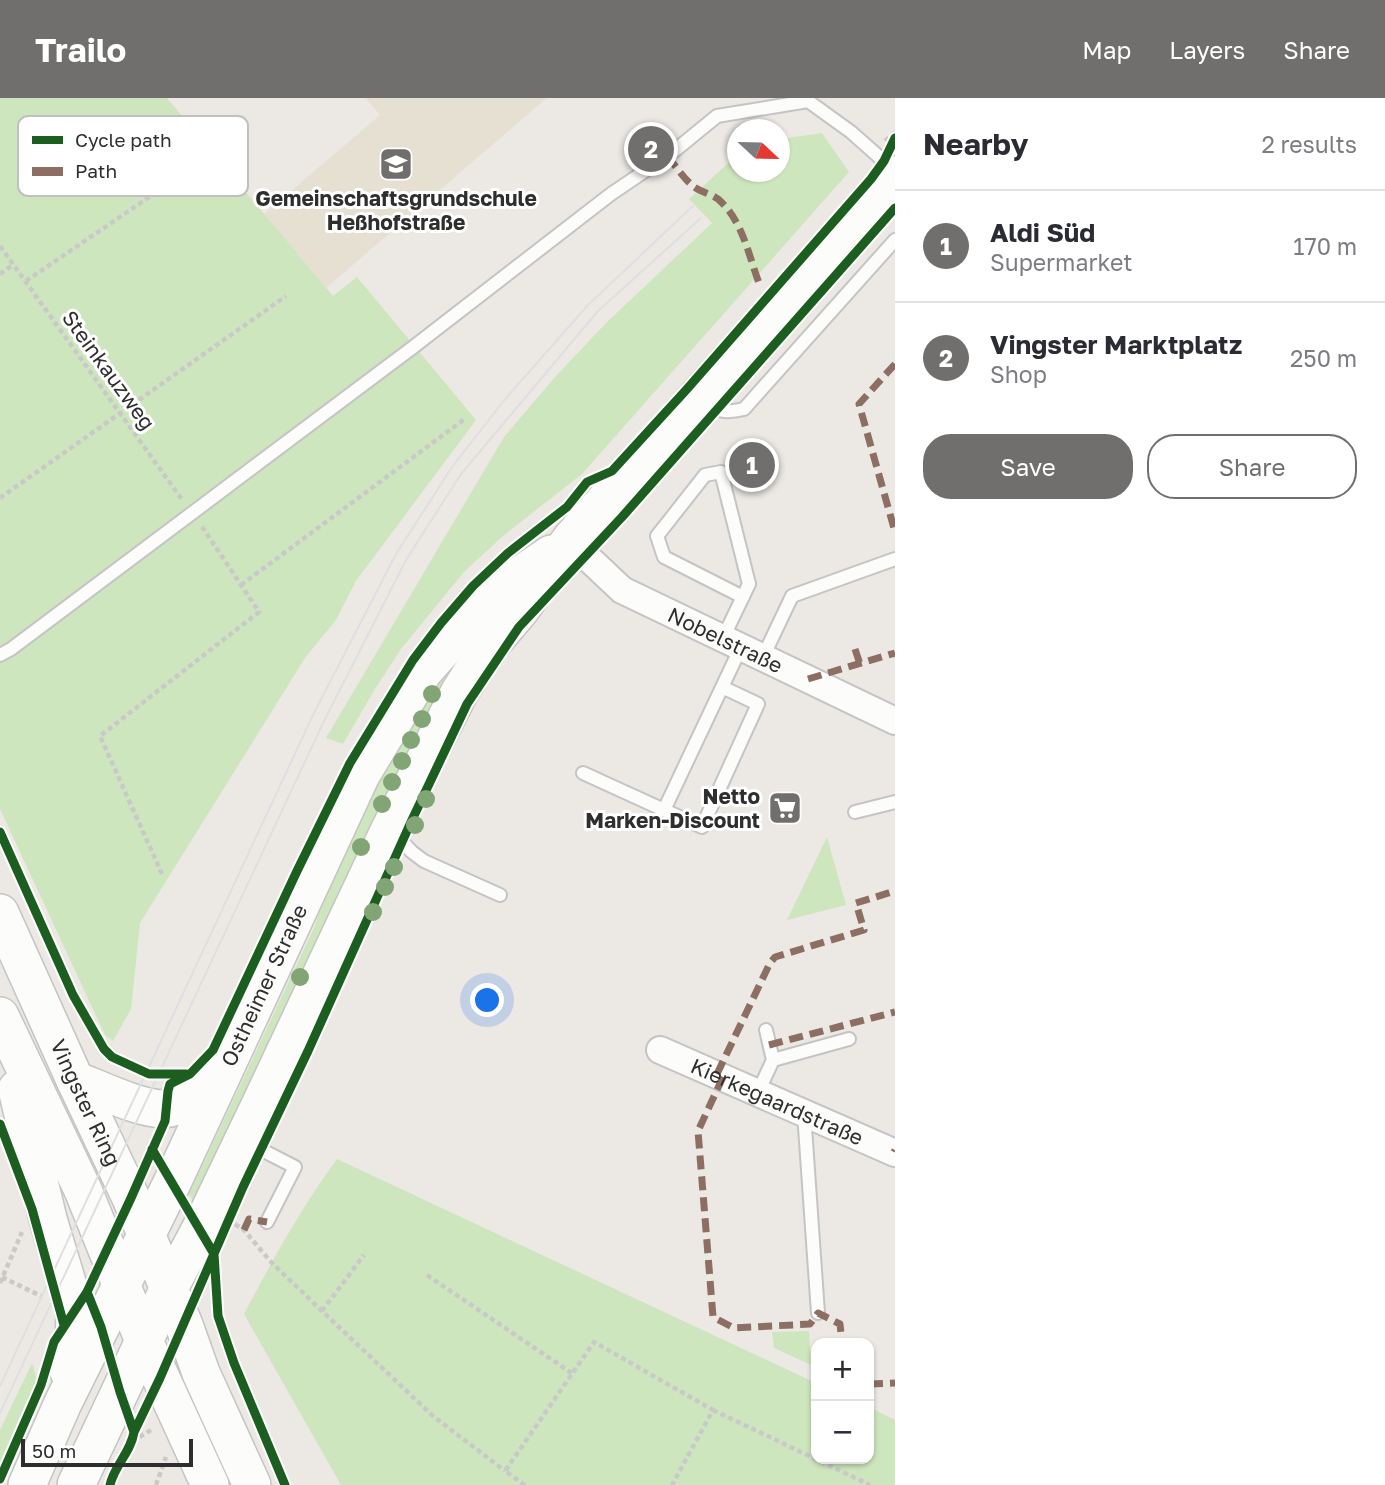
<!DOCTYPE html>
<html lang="en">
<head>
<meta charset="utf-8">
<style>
	:root { --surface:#fff; --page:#f7f7f7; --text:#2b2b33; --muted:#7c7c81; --line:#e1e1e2; --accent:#706f6e }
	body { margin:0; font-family:"Golos Text",sans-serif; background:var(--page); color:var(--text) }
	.controls { position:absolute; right:21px; bottom:21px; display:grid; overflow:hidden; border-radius:14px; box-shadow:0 2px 5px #0004 }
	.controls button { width:63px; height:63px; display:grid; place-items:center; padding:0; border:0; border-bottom:2px solid var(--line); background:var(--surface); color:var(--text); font:35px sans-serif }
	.compass { position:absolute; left:727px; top:21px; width:63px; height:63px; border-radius:50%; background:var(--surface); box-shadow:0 2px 5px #0004; rotate:112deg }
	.scale { position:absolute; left:21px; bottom:18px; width:172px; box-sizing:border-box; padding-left:7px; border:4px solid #2e2e2e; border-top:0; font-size:19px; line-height:24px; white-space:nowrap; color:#2e2e2e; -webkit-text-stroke:5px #fff; paint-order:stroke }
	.you { position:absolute; left:488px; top:903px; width:24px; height:24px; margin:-18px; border:5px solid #fff; border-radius:50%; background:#1a73e8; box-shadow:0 0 0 10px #1a73e833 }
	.badge { display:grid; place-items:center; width:46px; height:46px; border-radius:50%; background:var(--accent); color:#fff; font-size:23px; font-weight:700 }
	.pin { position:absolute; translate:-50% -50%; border:4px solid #fff; box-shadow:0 2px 7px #0006 }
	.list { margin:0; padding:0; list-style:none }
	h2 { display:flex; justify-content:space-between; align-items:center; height:91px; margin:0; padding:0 28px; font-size:30px }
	h2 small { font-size:23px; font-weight:400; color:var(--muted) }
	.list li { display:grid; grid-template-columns:46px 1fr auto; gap:21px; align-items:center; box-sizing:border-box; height:112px; padding:0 28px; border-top:2px solid var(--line) }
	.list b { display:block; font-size:26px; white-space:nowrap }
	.list p { margin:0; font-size:23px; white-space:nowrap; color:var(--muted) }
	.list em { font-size:23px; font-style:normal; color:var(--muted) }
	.actions { display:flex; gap:14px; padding:21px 28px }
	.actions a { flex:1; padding:16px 0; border:2px solid var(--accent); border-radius:28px; text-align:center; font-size:24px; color:var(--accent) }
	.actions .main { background:var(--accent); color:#fff }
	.map { position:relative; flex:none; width:895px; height:1387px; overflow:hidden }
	header { display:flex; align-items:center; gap:42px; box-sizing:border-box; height:98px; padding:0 35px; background:var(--accent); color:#fff }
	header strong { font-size:33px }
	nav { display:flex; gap:38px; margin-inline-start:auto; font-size:24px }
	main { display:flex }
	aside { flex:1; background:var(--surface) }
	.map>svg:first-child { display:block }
	.education { fill:#e6e0d3 }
	.green { fill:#cee6be }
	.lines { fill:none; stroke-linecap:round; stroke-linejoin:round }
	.lane-casing { stroke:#c5c4c5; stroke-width:16 }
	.street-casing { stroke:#c5c4c5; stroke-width:30 }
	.secondary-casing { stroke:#c5c4c5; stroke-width:40 }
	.path { stroke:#c9c9c8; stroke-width:4.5; stroke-dasharray:5 3.5; stroke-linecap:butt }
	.lane { stroke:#fcfcfb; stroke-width:12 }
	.street { stroke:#fcfcfb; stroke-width:26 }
	.secondary { stroke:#fcfcfb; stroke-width:37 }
	.tram { stroke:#dfdfe1; stroke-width:2 }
	.quiet { stroke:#8d6e63; stroke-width:7; stroke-dasharray:14 7; stroke-linecap:butt }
	.cycleway-casing { stroke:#fff; stroke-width:13 }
	.cycleway { stroke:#1b5e20; stroke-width:9 }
	.tree { fill:#82a575 }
	.labels { text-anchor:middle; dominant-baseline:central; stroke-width:6; stroke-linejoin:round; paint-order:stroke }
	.poi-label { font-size:21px; font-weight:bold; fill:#2e2e2e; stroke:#fff }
	.street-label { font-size:21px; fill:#2e2e2e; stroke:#fff }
	.key { fill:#fff; stroke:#c0c0c0; stroke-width:2 }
	.key-label { font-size:19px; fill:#2e2e2e }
</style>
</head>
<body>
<header>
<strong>Trailo</strong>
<nav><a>Map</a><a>Layers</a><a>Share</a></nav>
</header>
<main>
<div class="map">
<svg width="895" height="1387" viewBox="0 0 895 1387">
	<rect width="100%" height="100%" fill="#ece8e4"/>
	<path class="education" d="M366,0h181l-221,190 -62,-74 116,-99z"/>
	<path class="green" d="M0,0h167l166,198 24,-19 119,143 -120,161 -20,39 -31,38 -165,265 -9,86 -18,32 -8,-6 -105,-226z
		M822,35l27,39 -267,302 -79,62 -39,36 -63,77 -26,40 -32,55 -17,-6 178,-301 51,-60 51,-54 106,-100 -23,-24 48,-44 1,17h42v-33z
		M462,553l-22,40 -242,516 -9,-13 125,-266 33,-98 55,-102z
		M827,739l19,68 -59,15z
		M337,1061l479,224v76h53v-52l26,13v65h-554l-97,-171c28,-53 57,-106 93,-155z
		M809,1233l2,34 -37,-17 -2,-16z
		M32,1265l6,19 -38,86v-38z"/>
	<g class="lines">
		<defs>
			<path id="lane" d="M700,302c17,11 24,14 44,9l151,-169
				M723,540l26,-54 -28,-112 -16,3 -48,61 7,21 79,40
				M0,557l11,-6 401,-301 199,-154 62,-42 44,-36 91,-15 43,31 44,39
				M763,559l29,-61 103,-37
				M722,589l36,17 -56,123 -38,-17 77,-163
				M583,675l81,37
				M855,714l40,-10
				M393,734l19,20 12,9 76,34
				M766,932l7,30
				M758,994l15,-32 76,-21
				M804,1015l14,200
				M246,1044l49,25 -28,55"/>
			<g id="street">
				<path id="s1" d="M571,441l15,17 36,34 273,131"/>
				<path id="s2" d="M660,952l235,103"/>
			</g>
			<g id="secondary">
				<path id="s3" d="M0,815l75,167 56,118 53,127 17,48 51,112"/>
				<path d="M0,918l83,174 61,151 66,144"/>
				<path d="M75,982c24,9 64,29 89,29 19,-1 43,-22 57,-33"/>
				<path d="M17,991l31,130 27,90 -1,35 -5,28"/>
				<path id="s4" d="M27,1387l36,-82 109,-220 189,-408 62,-103 71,-79 57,-39"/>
				<path d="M76,1387l93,-197 31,-58 61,-127 129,-274 69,-136 28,-44 34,-40 50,-70 324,-364"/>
			</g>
		</defs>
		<use href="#lane" class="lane-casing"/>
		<use href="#street" class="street-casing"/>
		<use href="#secondary" class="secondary-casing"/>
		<path class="path" d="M885,43l10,-9
			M0,148l183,255
			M0,176l14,-10
			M26,183l138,-94
			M0,400l286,-202
			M241,487l225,-167
			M162,776l-62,-138 159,-124 -58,-87
			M235,1126l9,6 27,32 51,49 111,105 72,55
			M427,1177l146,99
			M2,1179l39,19
			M0,1185l22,-51
			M322,1213l42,-56
			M713,1312l157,75
			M132,1343l21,-12
			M156,1387l10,-28
			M525,1387l-20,-14 89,-129 119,68 -41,75"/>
		<use href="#lane" class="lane"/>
		<use href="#street" class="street"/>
		<use href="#secondary" class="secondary"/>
		<path class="tram" d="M0,1288l313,-671 83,-161 56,-87 54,-69 82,-93 105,-99
			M0,1315l324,-692 82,-161 55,-86 137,-163 103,-93"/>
		<path class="quiet" d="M667,58c9,10 16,22 26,30 7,6 17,7 25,13 25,22 30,55 41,84
			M895,266l-36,40 36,128
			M855,551l5,15
			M808,581l87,-26
			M769,947l126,-33
			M717,976l53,-111 5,-6 89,-27 -8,-27 39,-12
			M723,979l-25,54 15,186 21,11 76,-4 8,-11 22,11 2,19
			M894,1054l1,-2
			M244,1132l5,-11 18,3
			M869,1286l26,-1"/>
		<defs>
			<path id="cycleway" d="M0,734l73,163 31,54 8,8 37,17h37
				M0,1026l32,85 32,116
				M152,1051l62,105 4,62 16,47 51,122
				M87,1194l14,35 19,65 14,40
				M0,1381l41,-94 13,-43 33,-50 44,-94 34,-77 3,-30 2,-7 20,-10 23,-24 84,-179 53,-108 63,-103 28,-37 32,-37 35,-33 59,-46 20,-25 25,-11 75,-82 184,-210 13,-18 11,-23
				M110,1387c4,-19 21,-33 24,-53l26,-54 83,-191 65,-136 103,-229 56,-118 52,-77 103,-110 273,-309"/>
		</defs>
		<use href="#cycleway" class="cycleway-casing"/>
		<use href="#cycleway" class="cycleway"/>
	</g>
	<g class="tree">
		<circle cx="432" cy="596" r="9"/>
		<circle cx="422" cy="621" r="9"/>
		<circle cx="411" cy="642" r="9"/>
		<circle cx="402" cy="663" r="9"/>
		<circle cx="392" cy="684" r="9"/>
		<circle cx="426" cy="701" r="9"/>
		<circle cx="382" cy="706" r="9"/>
		<circle cx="415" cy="727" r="9"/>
		<circle cx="361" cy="749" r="9"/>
		<circle cx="394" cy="769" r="9"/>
		<circle cx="385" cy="789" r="9"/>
		<circle cx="373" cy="814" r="9"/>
		<circle cx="300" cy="879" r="9"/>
	</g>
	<defs>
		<symbol id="school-square" viewBox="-11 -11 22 22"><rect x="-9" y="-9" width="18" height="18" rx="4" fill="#706f6e" stroke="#fff"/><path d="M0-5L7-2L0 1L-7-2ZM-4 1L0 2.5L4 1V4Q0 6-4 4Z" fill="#fff"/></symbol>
		<symbol id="supermarket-square" viewBox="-11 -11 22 22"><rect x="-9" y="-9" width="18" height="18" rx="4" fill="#706f6e" stroke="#fff"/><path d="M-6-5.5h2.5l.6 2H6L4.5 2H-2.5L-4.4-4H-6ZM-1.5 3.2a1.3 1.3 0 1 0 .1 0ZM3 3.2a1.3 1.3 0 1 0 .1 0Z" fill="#fff"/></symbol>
	</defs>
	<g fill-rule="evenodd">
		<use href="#school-square" x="377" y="47" width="38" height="38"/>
		<use href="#supermarket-square" x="766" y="691" width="38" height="38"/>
	</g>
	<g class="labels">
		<g class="poi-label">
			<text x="396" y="100">Gemeinschaftsgrundschule<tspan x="396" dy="24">Heßhofstraße</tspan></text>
			<text x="760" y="698" text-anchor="end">Netto<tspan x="760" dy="24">Marken-Discount</tspan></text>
		</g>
		<g class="street-label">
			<text transform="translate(109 272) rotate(54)">Steinkauzweg</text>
			<text stroke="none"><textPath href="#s1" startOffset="187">Nobelstraße</textPath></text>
			<text stroke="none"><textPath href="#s4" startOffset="553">Ostheimer Straße</textPath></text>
			<text stroke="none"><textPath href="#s2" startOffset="128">Kierkegaardstraße</textPath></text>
			<text stroke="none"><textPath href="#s3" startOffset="208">Vingster Ring</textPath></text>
		</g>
	</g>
	<rect x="18" y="18" width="230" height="80" rx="10" class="key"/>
	<rect x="32" y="38" width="31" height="8" fill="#1b5e20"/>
	<rect x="32" y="69" width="31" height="9" fill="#8d6e63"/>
	<g class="key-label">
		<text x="75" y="49">Cycle path</text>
		<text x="75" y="80">Path</text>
	</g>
</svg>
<div class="controls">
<button>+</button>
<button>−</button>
</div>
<svg class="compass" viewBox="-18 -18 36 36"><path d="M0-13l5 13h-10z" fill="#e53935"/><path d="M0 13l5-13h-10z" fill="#7c7c81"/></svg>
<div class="scale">50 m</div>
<div class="you"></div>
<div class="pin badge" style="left:752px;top:367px">1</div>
<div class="pin badge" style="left:651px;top:51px">2</div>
</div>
<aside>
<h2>Nearby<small>2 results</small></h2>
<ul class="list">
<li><span class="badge">1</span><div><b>Aldi Süd</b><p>Supermarket</p></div><em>170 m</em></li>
<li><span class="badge">2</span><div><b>Vingster Marktplatz</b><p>Shop</p></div><em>250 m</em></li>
</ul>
<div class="actions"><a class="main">Save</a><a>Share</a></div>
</aside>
</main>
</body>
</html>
